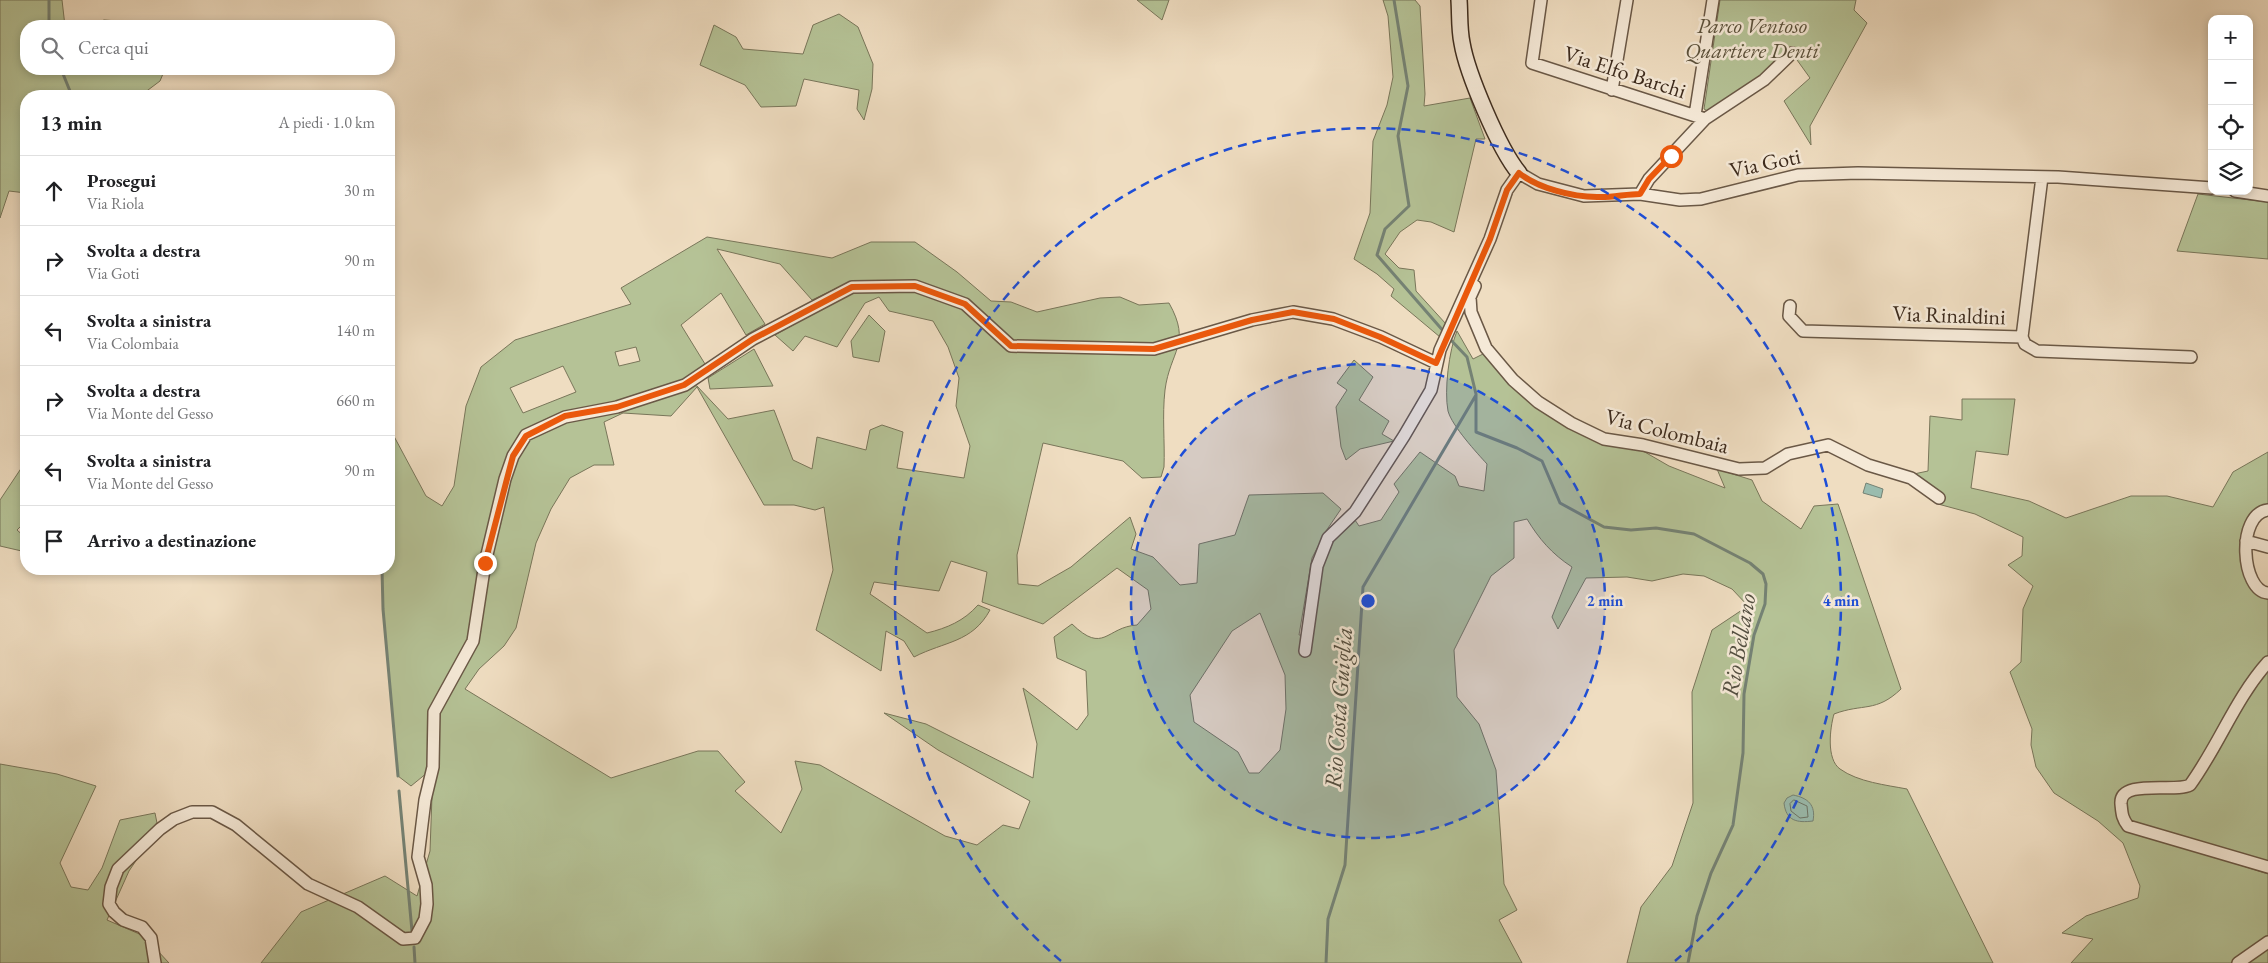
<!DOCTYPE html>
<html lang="it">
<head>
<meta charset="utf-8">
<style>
	:root { --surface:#fff; --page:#f6f6f6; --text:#202124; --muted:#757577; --line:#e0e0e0 }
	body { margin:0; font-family:"EB Garamond",serif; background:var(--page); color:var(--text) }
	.controls { position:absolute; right:15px; top:15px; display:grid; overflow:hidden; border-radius:10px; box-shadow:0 2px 8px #0003 }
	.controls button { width:45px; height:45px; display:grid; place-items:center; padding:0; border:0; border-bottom:1px solid var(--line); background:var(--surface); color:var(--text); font:25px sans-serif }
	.stop { position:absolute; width:15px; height:15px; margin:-11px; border:4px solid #ea580c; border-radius:50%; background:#fff }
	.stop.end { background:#ea580c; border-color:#fff; box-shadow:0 1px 5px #0008 }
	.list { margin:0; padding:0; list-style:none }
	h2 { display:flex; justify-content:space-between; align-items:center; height:65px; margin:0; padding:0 20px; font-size:21px }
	h2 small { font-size:16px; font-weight:400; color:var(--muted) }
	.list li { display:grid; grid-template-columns:32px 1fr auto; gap:15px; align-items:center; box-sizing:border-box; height:70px; padding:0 20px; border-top:1px solid var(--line) }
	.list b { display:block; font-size:19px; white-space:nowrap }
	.list p { margin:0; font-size:16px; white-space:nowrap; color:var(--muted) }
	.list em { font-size:16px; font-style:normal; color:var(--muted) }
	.icon { flex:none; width:28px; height:28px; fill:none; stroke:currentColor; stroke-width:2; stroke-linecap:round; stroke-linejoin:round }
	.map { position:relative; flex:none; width:2268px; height:963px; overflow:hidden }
	.search { position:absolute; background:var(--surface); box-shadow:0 2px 8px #0003; left:20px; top:20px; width:375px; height:55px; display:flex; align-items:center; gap:12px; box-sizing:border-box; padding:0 18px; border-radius:20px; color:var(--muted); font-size:19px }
	.panel { position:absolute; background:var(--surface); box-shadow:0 2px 8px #0003; left:20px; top:90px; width:375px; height:485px; border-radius:20px }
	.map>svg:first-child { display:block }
	.green { fill:#b5c296; stroke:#79765a; fill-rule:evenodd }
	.water { fill:#9abcae; stroke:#758274 }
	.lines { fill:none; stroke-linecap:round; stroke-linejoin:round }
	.shore { stroke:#6c7466; stroke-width:1 }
	.stream { stroke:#758274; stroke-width:3 }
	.street-casing { stroke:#6a5846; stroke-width:14 }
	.secondary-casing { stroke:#3d2b1d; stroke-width:18 }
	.street { stroke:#f5e9d7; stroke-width:11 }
	.secondary { stroke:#f5e9d7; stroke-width:15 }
	.route { stroke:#ea580c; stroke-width:6 }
	.ring { fill:none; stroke:#1d4ed8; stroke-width:2.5; stroke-dasharray:9 6 }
	.labels { text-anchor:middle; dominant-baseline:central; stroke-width:5; stroke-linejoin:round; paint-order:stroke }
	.park-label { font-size:22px; font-style:italic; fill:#5b513b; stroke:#f5e9d7 }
	.street-label { font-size:22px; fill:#3d2b1d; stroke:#f5e9d7 }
	.water-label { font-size:24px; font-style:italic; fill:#544f41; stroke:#f5e9d7 }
	.centre { fill:#1d4ed8; stroke:#f5e9d7; stroke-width:2.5 }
	.ring-label { font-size:15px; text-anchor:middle; font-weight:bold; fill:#1d4ed8; stroke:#f5e9d7; stroke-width:5; stroke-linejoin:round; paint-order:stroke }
</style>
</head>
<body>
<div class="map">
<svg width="2268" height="963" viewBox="0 0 2268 963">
	<rect width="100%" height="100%" fill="#efddc1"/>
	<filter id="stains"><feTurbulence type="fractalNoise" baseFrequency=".004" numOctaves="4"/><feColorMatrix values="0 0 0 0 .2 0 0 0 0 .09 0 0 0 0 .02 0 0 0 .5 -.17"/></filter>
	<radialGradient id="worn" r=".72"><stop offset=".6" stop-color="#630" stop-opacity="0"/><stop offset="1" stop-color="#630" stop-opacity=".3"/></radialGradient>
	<path class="green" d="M0,0h62l3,26h-39v43h139l-5,12 -20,15h-114v97l-17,-2 -9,27z
		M1137,0h32l-7,20z
		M1383,0h32l5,6 5,88 -1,12 46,-8 15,41h-9l-22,93 -23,-10 -14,-2 -17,12 -15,22 14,14 15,2 2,21 30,33 -6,13 -49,-41 3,-7 -17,-15 -23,-15 16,-46 3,-72 14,-36 6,-28 -5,-61z
		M1720,0h136l-2,10 13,13 -57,103 1,19 -27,-44 26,-23 -18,-25 -79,61 -9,-5z
		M839,14l19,13 15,37 -1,25 -8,31 -7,-11 2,-19 -55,-11 -8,27 -35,1 -16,-22 -45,-20 14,-40 22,12 7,12 60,5 10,-29z
		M104,20l28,2 7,4h-42l2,-4z
		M2198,194l70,8v57l-91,-8z
		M707,237l125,21 39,-16h44l42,30 34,29 20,1 26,10 63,-14 20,-1 19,8 30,-2c23,41 1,48 -4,87 -3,26 0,52 -1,77l-3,10 -19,1 -19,-17 -80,-18 -26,112 1,29 20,2 33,-19 59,-50 6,17 -5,15 22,8 27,28 17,-2 2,-39 36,-9 14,-40 74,-2 18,16 -15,22 -14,27 -13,77h13l9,-70 14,-27 18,-21 6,9 22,-6 18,-28 -5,-8 26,-32 35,24 4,10 25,5 3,-27c-10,-11 -35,-38 -39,-53 -4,-20 1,-61 9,-80l16,28 10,-5 25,29 26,21 109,47 26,15 56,22 -8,-19 35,11 10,21 39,28 13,-23 24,-2 63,185c-25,24 -38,14 -67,25 -4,14 -8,45 6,55 18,13 46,16 67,20l86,174h-366l14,-56 31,-41 21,-63 -1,-111 20,-62 36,-24 -16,-17 -28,-13 -21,-2 -31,7 -25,-4 -41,1 -28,51 -6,-12 20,-50c-20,-13 -33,-28 -45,-48l-13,3v36l-23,18 -37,74 3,47 22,27 17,46 8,114 13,26 -18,10 23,43h-1261l40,-51 84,-36 32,20 13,-45 3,-83 -22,18 -13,-10 -15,-167 -1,-40h7v-142l37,69 16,10 12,-20 12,-80 15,-39 34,-27 116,-36 -10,-16zM717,249l63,15 32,36 25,-12 13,5 -75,42 18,16 12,-15 32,11 28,-44 14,-6 10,14 44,10 15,26 11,31 -3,28 14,40 -6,32 -67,-10 6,-36 -21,-7 -12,5 -4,20 -49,-13 -5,32 -19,-9 -19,-50 -46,9 -31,-33 -18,-2 26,-20 -24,-39 40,-32 25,42 19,-11zM636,347l4,14 -21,5 -4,-14zM563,366l13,26 -53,21 -13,-25zM697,387l67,118h30l21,5 9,-3 9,63 -17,60 65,41 5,-40 18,10 10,16c31,-16 58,-14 76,-47l-12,-5c-14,16 -31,23 -51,28l-57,-39 4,-12 65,9 12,-30 36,11 -5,30 61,22 74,-56 31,22 3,19 -14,16c-31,2 -33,30 -65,-1l-18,13 3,21 29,13 2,44 -11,15 -54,-42 14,56 -4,34 -107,-54 -42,-11 54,37 92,51 -11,28 -16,-4 -26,20 -32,-9 -125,-71 -25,-4 7,28 -21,44 -46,-42 10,-9 -27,-31h-20l-87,27 -146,-89 14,-20 25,-23 12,-18 20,-85 15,-34 19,-31 24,-13h20l-10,-43 19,-9 48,3zM1260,613l25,62 1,34 -6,41 -21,23h-10l-11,-21 -44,-30 -4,-27 42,-64z
		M869,315l16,16 -6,31 -26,-5 -2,-16z
		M754,349l19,37 -63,3 -2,-11z
		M1354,360l19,17 -14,23 30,21 -7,13 12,7 -34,8 -14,11 -5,-13 -5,-40 11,-17 -10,-7z
		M1962,399h53l-7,56 -32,-4 -5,37 58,13 37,17 65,-22h36l46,11 20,-35 35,-20v58l-15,10 -4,51 19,22v274l-78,-18 78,25v62l-30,27h-167l22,-24 -31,-6 24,-17 52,-18 2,-12 -17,-43 -25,-22 -44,-28 -18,-26 -5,-22 1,-16 -22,-57 11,-10 2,-53 10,-23 -25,-21 14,-9 1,-19 -48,-23 -37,-10 -27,-20 -16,-6 33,-7 2,-55 32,4z
		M26,461v60l-9,9 9,8v14l-26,-6v-46z
		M0,764l57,10 39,12 -36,77 11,24 17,3 14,-22 18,-48 35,-7 3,15 -29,43 -22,49 37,16 25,27h-169z
		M2268,948v15h-20z"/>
	<path class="water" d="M1866,483l17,6 -2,9 -18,-5z
		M1793,795c15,3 23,10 20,26 -16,2 -27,0 -29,-18l3,-5z"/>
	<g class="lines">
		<path class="shore" d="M1794,800l13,6 1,11 -8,1 -9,-7 -1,-7z"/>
		<path class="stream" d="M1394,0l14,86 -10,50 11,70 -24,23 -8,26 68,78
			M49,26v-26
			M61,69l11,27
			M1449,338l18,19 9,37v38l41,16 25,13 18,42 44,24 27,3 25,-2 38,6 56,29 13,11 3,10 -1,20 -11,31 -10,59 -1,59 -10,72 -22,48 -14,43 -9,47
			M382,569l1,40 15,167
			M399,791l13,140
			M414,947l1,16
			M1326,963l2,-44 17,-54 18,-278 113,-192"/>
		<defs>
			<path id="street" d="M1541,0l-9,63 173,56
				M1612,90l15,-90
				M1695,115l18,-115
				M2235,191l33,5
				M1640,194l9,-15 56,-60 59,-39 28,-27
				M1475,286l-5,11 1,15 15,36 27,32 25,22 33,21 33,16 39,6 96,24 26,-1 23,-14 40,-9 40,20 43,13 28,20
				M1790,306l-1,10 14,15 219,6 20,-160
				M2022,337l3,7 12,7 154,6
				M2268,510c-32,4 -27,81 0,83
				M2246,541l22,6
				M1305,651l12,-85 11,-28 27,-26 49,-76 27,-46 9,-40 50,-111 17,-49 12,-17 19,11 46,12 56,-2 40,6 21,-1 97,-24 60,-2 200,4 154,11
				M2268,662c-33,37 -49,83 -78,123 -14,8 -71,-7 -69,19 1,10 1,14 7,22l140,41
				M155,963l-4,-25 -9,-11 -19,-7 -9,-8 -5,-8 2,-17 7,-18 42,-40 14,-10 18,-7h20l24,13 72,59 50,23 45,32 12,-1 10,-19 2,-15 -1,-19 -8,-28 7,-57 8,-33 1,-55 39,-71 12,-78 20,-84 8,-23 13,-21 39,-18 52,-10 68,-22 68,-46 99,-52 63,-1 50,18 46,42 143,3 98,-29 41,-8 40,7 48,18 55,26
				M2238,963l30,-21"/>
			<path id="secondary" d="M1459,0c1,14 0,29 3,43 5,30 37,106 57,130"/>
		</defs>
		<use href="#street" class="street-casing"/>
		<use href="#secondary" class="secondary-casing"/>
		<use href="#street" class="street"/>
		<use href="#secondary" class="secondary"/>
	</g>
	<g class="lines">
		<path class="route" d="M485,563l28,-107 13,-20 39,-20 52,-9 67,-22 69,-46 99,-52 63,-1 50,18 46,42 143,3 98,-29 41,-8 41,7 46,18 56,26 54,-124 17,-49 12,-17c19,15 53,24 78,24 14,1 29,-3 43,-3l9,-15 22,-23"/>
	</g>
	<circle cx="1368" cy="601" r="237" fill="#1d4ed8" fill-opacity=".12"/>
	<g class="ring">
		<circle cx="1368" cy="601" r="237"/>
		<path d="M1061 961A473 473 0 1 1 1675 961"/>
	</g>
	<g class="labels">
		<g class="park-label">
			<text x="1752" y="25">Parco Ventoso<tspan x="1752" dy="25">Quartiere Denti</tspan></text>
		</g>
		<g class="street-label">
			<text transform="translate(1625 72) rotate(18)">Via Elfo Barchi</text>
			<text transform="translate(1765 163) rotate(-12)">Via Goti</text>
			<text transform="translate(1949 315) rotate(2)">Via Rinaldini</text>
			<text transform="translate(1667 431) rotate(14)">Via Colombaia</text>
		</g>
		<g class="water-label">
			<text transform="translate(1738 645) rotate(-80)">Rio Bellano</text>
			<text transform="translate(1338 708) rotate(-86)">Rio Costa Guiglia</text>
		</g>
	</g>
	<circle cx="1368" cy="601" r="8" class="centre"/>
	<g class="ring-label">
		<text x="1605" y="606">2 min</text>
		<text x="1841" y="606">4 min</text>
	</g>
	<rect width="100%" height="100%" filter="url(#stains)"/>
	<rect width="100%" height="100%" fill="url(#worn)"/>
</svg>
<div class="controls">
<button>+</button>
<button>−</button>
<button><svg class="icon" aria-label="locate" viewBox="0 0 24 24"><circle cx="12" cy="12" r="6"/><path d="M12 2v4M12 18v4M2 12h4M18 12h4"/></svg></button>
<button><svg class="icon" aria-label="layers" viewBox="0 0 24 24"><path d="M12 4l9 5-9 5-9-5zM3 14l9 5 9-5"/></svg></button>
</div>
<div class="stop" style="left:1671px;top:156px"></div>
<div class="stop end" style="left:485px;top:563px"></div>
<div class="search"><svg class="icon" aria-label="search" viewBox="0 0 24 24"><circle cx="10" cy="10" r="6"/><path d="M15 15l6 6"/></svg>Cerca qui</div>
<section class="panel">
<h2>13 min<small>A piedi · 1.0 km</small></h2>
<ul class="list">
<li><svg class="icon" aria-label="ahead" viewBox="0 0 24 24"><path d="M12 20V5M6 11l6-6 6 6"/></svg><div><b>Prosegui</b><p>Via Riola</p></div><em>30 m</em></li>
<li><svg class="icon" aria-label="right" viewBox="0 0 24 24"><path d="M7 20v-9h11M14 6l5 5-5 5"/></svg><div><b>Svolta a destra</b><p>Via Goti</p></div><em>90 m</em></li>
<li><svg class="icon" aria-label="left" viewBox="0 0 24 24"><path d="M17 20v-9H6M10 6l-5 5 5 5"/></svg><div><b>Svolta a sinistra</b><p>Via Colombaia</p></div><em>140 m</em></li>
<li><svg class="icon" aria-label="right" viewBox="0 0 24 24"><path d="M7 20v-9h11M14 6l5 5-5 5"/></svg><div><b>Svolta a destra</b><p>Via Monte del Gesso</p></div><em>660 m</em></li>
<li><svg class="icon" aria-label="left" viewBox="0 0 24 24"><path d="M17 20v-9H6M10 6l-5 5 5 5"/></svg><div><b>Svolta a sinistra</b><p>Via Monte del Gesso</p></div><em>90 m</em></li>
<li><svg class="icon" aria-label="arrive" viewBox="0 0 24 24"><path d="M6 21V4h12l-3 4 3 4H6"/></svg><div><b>Arrivo a destinazione</b></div></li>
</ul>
</section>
</div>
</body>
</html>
